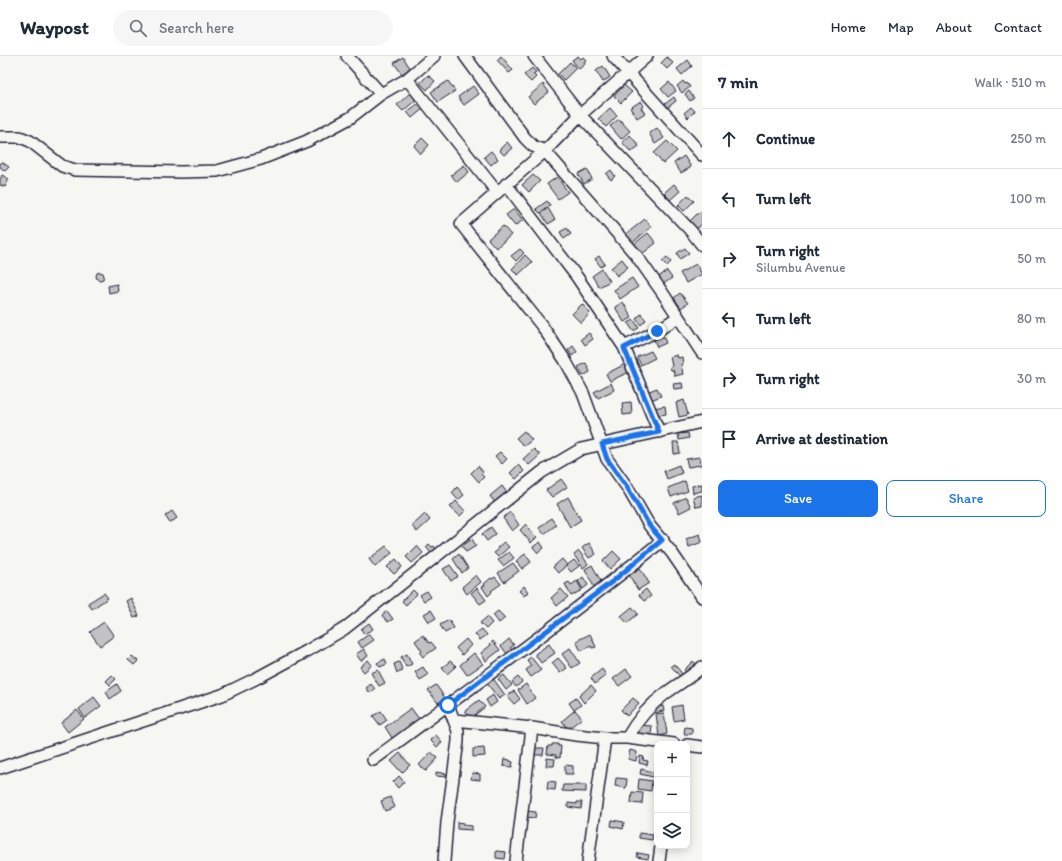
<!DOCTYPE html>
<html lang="en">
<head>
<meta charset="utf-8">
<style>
	:root { --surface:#fff; --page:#f6f6f7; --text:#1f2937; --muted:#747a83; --line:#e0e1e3; --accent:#1a73e8 }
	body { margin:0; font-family:Itim,sans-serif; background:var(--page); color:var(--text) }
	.controls { position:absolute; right:12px; bottom:12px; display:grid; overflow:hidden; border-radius:8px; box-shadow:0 2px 10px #0003 }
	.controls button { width:36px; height:36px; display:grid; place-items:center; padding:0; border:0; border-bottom:1px solid var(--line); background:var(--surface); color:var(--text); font:20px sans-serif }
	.stop { position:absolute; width:12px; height:12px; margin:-9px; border:3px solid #1a73e8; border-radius:50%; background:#fff }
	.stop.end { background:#1a73e8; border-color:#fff; box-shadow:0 1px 4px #0008 }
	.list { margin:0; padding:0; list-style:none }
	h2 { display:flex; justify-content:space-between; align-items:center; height:52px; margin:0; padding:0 16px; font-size:17px }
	h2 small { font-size:13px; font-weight:400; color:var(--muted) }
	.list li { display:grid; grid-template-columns:26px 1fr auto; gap:12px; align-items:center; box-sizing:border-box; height:60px; padding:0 16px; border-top:1px solid var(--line) }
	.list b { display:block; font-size:15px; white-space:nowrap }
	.list p { margin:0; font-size:13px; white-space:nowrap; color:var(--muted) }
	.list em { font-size:13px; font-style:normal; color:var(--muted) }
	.actions { display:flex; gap:8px; padding:12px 16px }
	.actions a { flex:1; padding:9px 0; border:1px solid var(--accent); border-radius:8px; text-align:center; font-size:14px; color:var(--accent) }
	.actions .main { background:var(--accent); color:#fff }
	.icon { flex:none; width:22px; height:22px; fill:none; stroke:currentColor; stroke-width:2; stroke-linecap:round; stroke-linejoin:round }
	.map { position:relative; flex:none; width:702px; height:805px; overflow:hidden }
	header { display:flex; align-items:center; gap:24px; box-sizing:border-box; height:56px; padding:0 20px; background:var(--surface); border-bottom:1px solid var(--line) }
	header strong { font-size:19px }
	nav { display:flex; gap:22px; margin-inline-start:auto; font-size:14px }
	.search { width:280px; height:36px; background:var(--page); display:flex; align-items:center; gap:10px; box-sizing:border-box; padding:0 14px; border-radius:22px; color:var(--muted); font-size:15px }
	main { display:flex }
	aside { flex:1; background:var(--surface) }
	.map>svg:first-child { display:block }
	.building { fill:#c2c2c4; stroke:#22223b }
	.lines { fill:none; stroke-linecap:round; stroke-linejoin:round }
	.minor-casing { stroke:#22223b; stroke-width:14 }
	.minor { stroke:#f6f6f2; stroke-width:11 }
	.route { stroke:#1a73e8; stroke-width:5 }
</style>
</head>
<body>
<header>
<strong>Waypost</strong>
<div class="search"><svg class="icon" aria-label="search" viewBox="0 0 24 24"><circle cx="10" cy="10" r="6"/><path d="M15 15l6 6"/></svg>Search here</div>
<nav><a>Home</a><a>Map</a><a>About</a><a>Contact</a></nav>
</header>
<main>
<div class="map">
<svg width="702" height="805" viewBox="0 0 702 805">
	<rect width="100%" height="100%" fill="#f6f6f2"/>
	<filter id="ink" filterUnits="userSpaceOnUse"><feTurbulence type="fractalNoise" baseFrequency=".025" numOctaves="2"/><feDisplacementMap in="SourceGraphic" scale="8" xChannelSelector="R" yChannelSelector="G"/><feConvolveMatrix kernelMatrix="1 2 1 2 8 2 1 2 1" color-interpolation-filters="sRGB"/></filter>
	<g filter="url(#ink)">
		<path class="building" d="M501,0l12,14 -4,3 -12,-13z
			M578,0l3,3 2,-2 3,3 -2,2 1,2 -6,5 -7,-9z
			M403,1l7,11 -8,6 -8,-11z
			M667,1l6,6 -6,6 -6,-6z
			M688,4l4,6 -10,9 -5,-6z
			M570,6l6,6 -12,12 -6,-6z
			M603,10l7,11 -7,5 -7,-11z
			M532,12l4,4 -3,2 3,3 -5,5 -7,-7z
			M428,19l7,6 -8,9 -7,-7z
			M448,25l7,10 -17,11 -7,-10z
			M683,25l2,3 2,-1 3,4 -8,6 -5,-7z
			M669,26l7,9 -8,6 -7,-8z
			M543,28l6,8 -15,12 -6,-7z
			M624,29l8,7 -11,11 -7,-7z
			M473,30l6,8 -15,11 -6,-8z
			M412,35l6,7 -15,13 -6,-6z
			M689,35l5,7 -4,3 -5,-7z
			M674,41l2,4 -9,7 -2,-4z
			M641,45l3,5 -3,2 4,5 -8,5 -7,-10z
			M420,46l5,5 -13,11 -5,-6z
			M691,51l4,4 -7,7 -4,-5z
			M610,52l7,8 -11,11 -8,-8z
			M619,63l11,12 -9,8 -11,-13z
			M657,72l7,10 -9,6 -6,-11z
			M630,79l9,11 -8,6 -9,-10z
			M422,82l7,7 -8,9 -7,-8z
			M667,85l10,10 -14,13 -9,-11z
			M507,86l5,6 -8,7 -5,-5z
			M491,95l7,8 -7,6 -7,-8z
			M684,100l7,11 -10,6 -7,-10z
			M2,106l7,5 -4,4 -5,-4v-3z
			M464,109l5,7 -12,10 -6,-7z
			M587,113l5,10 -8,5 -6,-10z
			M611,114l4,6 -4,4 -5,-6z
			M2,119l7,4 -4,8 -5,-2v-5z
			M533,119l7,6 -11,11 -7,-7z
			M557,121l11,15 -10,7 -11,-15z
			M674,128l6,7 -10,9 -6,-7z
			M688,139l6,6 -10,10 -6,-6z
			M547,145l3,4 -10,8 -4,-4z
			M548,152l7,12 -7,4 -7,-11z
			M514,153l9,11 -8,6 -9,-11z
			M700,155l2,2v11l-7,6 -7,-7z
			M645,163l6,8 -19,16 -7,-8z
			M503,170l8,9 -15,13 -8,-9z
			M567,172l4,6 -7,5 -4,-7z
			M648,177l8,10 -14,11 -8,-10z
			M685,192l4,5 -9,6 -3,-6z
			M520,193l4,4 -8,8 -5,-5z
			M525,199l7,7 -14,13 -6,-6z
			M599,200l6,8 -4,3 -6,-8z
			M667,201l4,5 -4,4 -5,-5z
			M622,203l6,8 -11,9 -6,-8z
			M696,208l6,10 -16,9 -6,-10z
			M602,213l8,12 -11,6 -7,-11z
			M667,215l5,7 -10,7 -5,-7z
			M96 220a4 4 0 1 1 8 0a4 4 0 1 1-8 0Z
			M632,222l6,9 -18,12 -6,-9z
			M117,228l1,7 -9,2 -1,-7z
			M680,237l8,10 -7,5 -7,-10z
			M623,246l9,16 -8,4 -9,-15z
			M582,248l8,9 -9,10 -9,-9z
			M641,258l5,6 -5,5 -5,-6z
			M634,264l5,8 -6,3 -5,-8z
			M589,277l4,6 -8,6 -4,-6z
			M663,280l3,7 -9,4 -3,-7z
			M573,290l4,6 -5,4 -4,-6z
			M651,295l4,7 -14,7 -4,-8z
			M677,299l1,3 4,-1 1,7h-2l2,10 -8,2 -2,-6h-2l-1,-3 2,-1 -2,-9z
			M586,307l4,9 -7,4 -5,-9z
			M625,308l4,8 -19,9 -4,-7z
			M611,327l3,7 -16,8 -4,-6z
			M682,327l1,5 -9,1 -1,-5z
			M657,332l4,8 -10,4 -4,-8z
			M684,344l4,15 -9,2 -3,-14z
			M631,346l1,12 -9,1 -1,-12z
			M665,350l1,8 -12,2 -1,-8z
			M524,375l8,9 -8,6 -8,-8z
			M688,377l1,5 -10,2 -1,-6z
			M673,386h5l2,11 -6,1z
			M534,393l6,6 -11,10 -6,-6z
			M500,396l7,7 -5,5 -7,-8z
			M700,401l1,8 -13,2 -2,-8z
			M518,409l6,6 -8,8 -6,-6z
			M679,409l3,8 -15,6 -3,-8z
			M478,410l5,6 -2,2 3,3 -5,5 -8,-9z
			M561,423l6,8 -15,10 -6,-7z
			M685,425l3,10 -17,6 -3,-9z
			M702,428v7l-9,2 -1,-7z
			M502,430l6,8 -12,10 -6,-8z
			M457,431l7,8 -6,5 -6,-7z
			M702,439v11l-6,1 -3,-10z
			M568,441l13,23 -11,7 -13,-23z
			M686,441l5,10 -12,6 -5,-10z
			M456,445l9,10 -5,5 -10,-9z
			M172,455l5,7 -7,5 -5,-7z
			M510,456l9,13 -7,6 -9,-13z
			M425,458l5,6 -13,12 -5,-6z
			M551,462l5,7 -12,9 -5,-6z
			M526,468l3,3 -1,1 9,9 -6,6 -11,-13z
			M491,471l5,7 -9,7 -5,-7z
			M700,478l2,8 -13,5 -3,-8z
			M472,483l4,7 -10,6 -4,-6z
			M504,486l5,5 -11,10 -4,-4 4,-3 -1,-2z
			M540,486l4,6 -6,5 -5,-6z
			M589,487l7,11 -7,4 -7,-10z
			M429,488l3,3 2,-1 2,3 -4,5 -6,-7z
			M386,490l6,7 -17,14 -6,-8z
			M417,490l6,7 -11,10 -6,-6z
			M579,495l9,13 -5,4 -9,-13z
			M613,495l8,8 -11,10 -7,-8z
			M509,496l5,6 -11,8 -5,-6z
			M459,498l9,14 -6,5 -9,-14z
			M525,498l6,8 -9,7 -6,-8z
			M396,503l6,8 -8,7 -7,-7z
			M562,503l5,6 -9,8 -5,-6z
			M574,504l5,6 -8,6 -5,-6z
			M513,507l6,8 -15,11 -6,-9z
			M450,509l8,11 -7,5 -8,-12z
			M592,509l11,20 -8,4 -10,-20z
			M640,512l9,15 -11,7 -9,-15z
			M476,519l5,7 -14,12 -5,-7z
			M495,521l6,7 -10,7 1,1 -4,4 -6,-9 3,-2 -1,-1 7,-6 1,1z
			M583,521l5,8 -5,4 -5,-8z
			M577,525l5,9 -11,6 -6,-12 4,-2 2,3z
			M524,530l4,6 -4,4 -5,-5z
			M477,532l9,12 -6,4 -9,-11z
			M561,533l7,8 -11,9 -6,-8z
			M646,533l5,7 -7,5 -5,-6z
			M413,534l4,4 -11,11 -4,-4z
			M427,535l4,6 -7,4 -4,-6z
			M104,537l4,5 -16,11 -4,-6z
			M131,542l8,18 -5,2 -8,-17z
			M632,551l6,7 -11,9 -6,-7z
			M431,554l5,8 -7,4 -5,-8z
			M387,555l6,8 -5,3 -6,-7z
			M498,555l7,7 -6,5 -6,-8z
			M487,561l5,6 -6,6 -6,-6z
			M449,564l5,8 -9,5 -5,-8z
			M104,566l10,14 -14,10 -10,-14z
			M369,567l4,6 -9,5 -3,-5z
			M482,573l5,6 -7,5 -5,-6z
			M369,578l5,6 -12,8 -4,-6z
			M590,578l6,13 -4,1 -1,-2 -10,5 -5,-10z
			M423,579l6,8 2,-1 5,6 -13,9 -3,-4 2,-2 -7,-10z
			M466,583l5,6 -9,10 -6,-7z
			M509,583l5,6 -4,3 3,3 -5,4 -7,-9z
			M493,585l7,9 -14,11 -5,-8 10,-8 -1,-1z
			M549,588l6,9 -14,10 -6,-9z
			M570,592l10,15 -8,5 -10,-14z
			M364,593l4,7 -7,5 -5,-7z
			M474,597l9,11 -16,11 -7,-10z
			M407,598l5,10 -6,3 -5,-10z
			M132,600l6,5 -4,4 -6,-5z
			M531,601l10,13 -10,7 -5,-7 5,-4 -4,-6z
			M558,602l9,10 -7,5 -8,-10z
			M385,603l2,5 -7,3 -3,-4z
			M368,604l4,5 -8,7 -4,-5z
			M450,605l6,5 -9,8 -5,-6z
			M693,605l4,4 -9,9 -4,-4z
			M399,606l4,9 -6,2 -3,-9z
			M674,608l11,13 -3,2 -11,-13z
			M423,611l5,8 -8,5 -5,-8z
			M602,613l4,6 -11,9 -4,-6z
			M626,613l6,7 -13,10 -6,-7z
			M378,614l7,13 -6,3 -8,-13z
			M112,619l4,4 -6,6 -4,-4z
			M504,619l8,10 -6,5 -8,-11z
			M492,621l13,18 -6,4 -13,-17z
			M518,621l4,5 -6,5 -4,-5z
			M117,628l4,7 -11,8 -4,-7z
			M371,628l4,5 -5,4 -4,-5z
			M526,628l9,14 -8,6 -9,-14z
			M436,629l9,13 -7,5 -10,-13z
			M591,629l5,6 -12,12 -5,-7z
			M514,635l6,8 -6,5 -7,-8z
			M493,639l4,7 -7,5 -4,-7z
			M94,641l7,9 -16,12 -6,-9z
			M576,642l5,7 -7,5 -5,-7z
			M633,642l6,5 -12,13 -6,-6z
			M479,644l6,7 -14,11 -6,-7z
			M682,649l2,14 -10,2 -2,-14z
			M663,650l1,5 -10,2 -1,-5z
			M411,652l8,11 -27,19 -7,-11z
			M77,654l7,9 -16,13 -7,-9z
			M575,654l7,8 -14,11 -6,-8z
			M381,655l6,9 -7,5 -7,-9z
			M664,657l3,21 -8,2 -3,-22z
			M637,669l15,1 -1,10 -15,-1z
			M685,671l7,1v6h-8z
			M436,679l6,7 -5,5 -7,-7z
			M552,688h6v2h3l-1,12 -4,-1v-2l-9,-1 1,-8h4z
			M484,692l1,8 -12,1v-8z
			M535,692h9l-1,7h-8z
			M630,694l7,2 -1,9 -8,-2z
			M431,696l7,6 -12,13 -7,-6z
			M400,697l10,12 -8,8 -11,-12z
			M640,700l4,1 -1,3 5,1 -1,4 -8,-2z
			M547,702l8,1 -1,7h-8z
			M504,703l6,1v1l3,1 -1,5 -9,-1z
			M565,709l8,1v8h-8z
			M641,713l16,4v5l-17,-4z
			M436,716l11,2v3l-11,-1z
			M472,717l8,1v6l-9,-1z
			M399,720l5,6 -6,6 -5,-6z
			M616,722l11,1 -1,9 -11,-2z
			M639,723l13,2 -1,10 -13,-2z
			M548,725l8,1 -1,8 -8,-1z
			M563,729h23v7l-24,-1z
			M632,736l11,1 -1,11 -11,-1z
			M390,741l5,10 -10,4 -4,-10z
			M577,746h5l-1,7 -13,-2v-4l9,1z
			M526,755l10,1 -1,6 -10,-1z
			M612,764l12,2 -1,7 -12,-3z
			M457,766l7,1 -1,2 9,1v4l-15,-1z
			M639,777l14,2 -1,5 -13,-2z
			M496,795l10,1 -1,7 -9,-1z
			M638,797l11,2 -1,4 -11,-2z"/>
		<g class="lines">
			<defs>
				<path id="minor" d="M347,0l34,38
					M465,0l60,82 8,8 12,5 91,104 26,37 40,61
					M534,0l46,59 110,115 12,15
					M613,0l89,99
					M647,0l-67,59 -35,36 -84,73 81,102 23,34 18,33 24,66 20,28 22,38 23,28 30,44
					M407,23l90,113
					M0,81h20l10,4 32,25 13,4 106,2 36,-1 44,-12 46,-18 43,-23 31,-24 26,-15 27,-23
					M506,128l71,93 47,70 33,-16 21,-14
					M624,291l35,85
					M455,664l77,8 44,7 29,3h22l47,6
					M627,682c10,-18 23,-33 39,-45 12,-9 25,-16 36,-26
					M687,689l15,2
					M373,704c98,-72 196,-143 290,-220
					M0,712l222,-73 35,-17 50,-27 37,-22 85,-67 113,-90 39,-23 121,-27
					M444,805l3,-39 11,-81v-10l-10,-26
					M516,805l16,-133
					M588,805l17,-123
					M659,805l2,-15"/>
			</defs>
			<use href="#minor" class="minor-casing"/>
			<use href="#minor" class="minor"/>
		</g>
	</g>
	<g class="lines" filter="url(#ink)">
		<path class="route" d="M448,649l165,-124 49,-41 -13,-15 -22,-38 -20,-28 -5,-15 57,-12 -35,-84 33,-17"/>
	</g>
</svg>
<div class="controls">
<button>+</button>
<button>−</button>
<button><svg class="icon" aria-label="layers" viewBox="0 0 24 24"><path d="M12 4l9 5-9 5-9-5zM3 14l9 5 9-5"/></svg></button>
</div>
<div class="stop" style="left:448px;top:649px"></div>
<div class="stop end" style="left:657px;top:275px"></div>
</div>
<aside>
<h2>7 min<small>Walk · 510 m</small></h2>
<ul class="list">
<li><svg class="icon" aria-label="ahead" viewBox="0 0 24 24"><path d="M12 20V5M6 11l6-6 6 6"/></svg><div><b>Continue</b></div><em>250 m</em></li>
<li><svg class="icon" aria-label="left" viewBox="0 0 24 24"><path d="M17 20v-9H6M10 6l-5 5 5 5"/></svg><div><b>Turn left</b></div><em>100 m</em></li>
<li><svg class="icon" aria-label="right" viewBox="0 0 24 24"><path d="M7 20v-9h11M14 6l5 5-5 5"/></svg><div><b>Turn right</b><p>Silumbu Avenue</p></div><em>50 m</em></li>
<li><svg class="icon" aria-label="left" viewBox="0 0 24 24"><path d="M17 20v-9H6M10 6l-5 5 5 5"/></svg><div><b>Turn left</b></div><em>80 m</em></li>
<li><svg class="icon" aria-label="right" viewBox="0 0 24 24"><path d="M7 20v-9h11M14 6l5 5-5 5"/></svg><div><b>Turn right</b></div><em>30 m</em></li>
<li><svg class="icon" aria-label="arrive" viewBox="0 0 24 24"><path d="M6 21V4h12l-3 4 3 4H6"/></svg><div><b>Arrive at destination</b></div></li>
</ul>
<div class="actions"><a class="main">Save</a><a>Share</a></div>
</aside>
</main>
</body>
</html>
